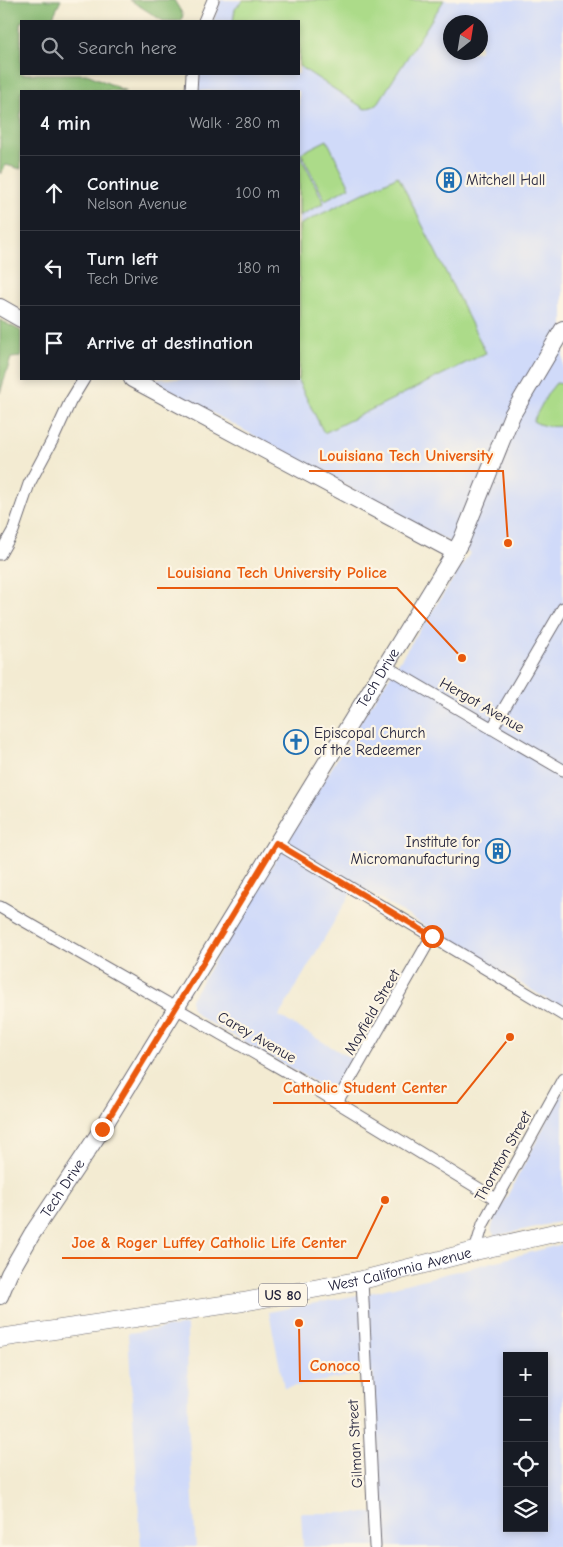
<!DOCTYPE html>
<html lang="en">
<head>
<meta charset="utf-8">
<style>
	:root { --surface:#171b24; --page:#242831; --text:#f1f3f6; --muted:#9ea1a6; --line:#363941 }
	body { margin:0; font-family:"Comic Neue",sans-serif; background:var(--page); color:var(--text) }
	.controls { position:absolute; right:15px; bottom:15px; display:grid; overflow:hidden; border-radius:0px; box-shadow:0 2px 8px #0003 }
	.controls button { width:45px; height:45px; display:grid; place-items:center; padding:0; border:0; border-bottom:1px solid var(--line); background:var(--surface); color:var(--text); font:25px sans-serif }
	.compass { position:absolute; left:443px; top:15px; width:45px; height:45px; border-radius:50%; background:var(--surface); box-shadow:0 2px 8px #0003; rotate:30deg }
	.stop { position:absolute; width:15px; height:15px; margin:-11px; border:4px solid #ea580c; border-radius:50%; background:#fff }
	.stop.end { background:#ea580c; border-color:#fff; box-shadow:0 1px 5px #0008 }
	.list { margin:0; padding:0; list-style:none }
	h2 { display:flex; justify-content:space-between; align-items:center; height:65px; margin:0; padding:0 20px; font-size:21px }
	h2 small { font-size:16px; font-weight:400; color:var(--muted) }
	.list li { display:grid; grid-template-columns:32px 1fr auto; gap:15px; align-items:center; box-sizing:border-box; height:75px; padding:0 20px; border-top:1px solid var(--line) }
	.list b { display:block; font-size:19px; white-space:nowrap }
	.list p { margin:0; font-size:16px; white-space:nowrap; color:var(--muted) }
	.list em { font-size:16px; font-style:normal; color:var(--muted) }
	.icon { flex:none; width:28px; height:28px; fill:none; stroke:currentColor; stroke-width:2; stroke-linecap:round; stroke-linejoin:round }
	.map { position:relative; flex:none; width:563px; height:1547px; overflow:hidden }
	.search { position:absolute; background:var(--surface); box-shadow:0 2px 8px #0003; left:20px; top:20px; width:280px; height:55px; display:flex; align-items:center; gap:12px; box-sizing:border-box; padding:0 18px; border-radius:0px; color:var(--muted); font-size:19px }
	.panel { position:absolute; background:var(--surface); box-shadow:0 2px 8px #0003; left:20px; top:90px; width:280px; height:290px; border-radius:0px }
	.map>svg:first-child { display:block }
	.built { fill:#d0daf9; fill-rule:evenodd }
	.green { fill:#acdb89; stroke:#677e62 }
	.forest { fill:#89bb75; stroke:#566e58 }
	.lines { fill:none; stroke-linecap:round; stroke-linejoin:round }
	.street-casing { stroke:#6b6870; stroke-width:13 }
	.secondary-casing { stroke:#6b6870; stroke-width:18 }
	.primary-casing { stroke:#6b6870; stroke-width:19 }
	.street { stroke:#fff; stroke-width:11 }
	.secondary { stroke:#fff; stroke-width:16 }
	.primary { stroke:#fff; stroke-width:18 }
	.route { stroke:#ea580c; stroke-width:6 }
	.labels { text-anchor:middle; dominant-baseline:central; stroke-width:4.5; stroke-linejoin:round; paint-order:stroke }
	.shield { fill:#fcf5e5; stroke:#63616e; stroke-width:1 }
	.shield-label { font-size:14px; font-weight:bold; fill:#22223b }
	.poi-label { font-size:15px; fill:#22223b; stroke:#fcf5e5; text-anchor:start }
	.street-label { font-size:15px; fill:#22223b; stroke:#fcf5e5 }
	.leader { fill:none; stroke:#e8590c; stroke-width:2 }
	.callout-dot { fill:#e8590c; stroke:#fcf5e5; stroke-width:2 }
	.callout-label { font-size:16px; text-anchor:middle; font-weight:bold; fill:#e8590c; stroke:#fcf5e5; stroke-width:4.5; stroke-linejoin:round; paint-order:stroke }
</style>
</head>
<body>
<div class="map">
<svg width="563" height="1547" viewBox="0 0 563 1547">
	<rect width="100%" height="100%" fill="#fcf5e5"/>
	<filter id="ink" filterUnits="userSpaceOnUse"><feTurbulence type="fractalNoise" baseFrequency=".02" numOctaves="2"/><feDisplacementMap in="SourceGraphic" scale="10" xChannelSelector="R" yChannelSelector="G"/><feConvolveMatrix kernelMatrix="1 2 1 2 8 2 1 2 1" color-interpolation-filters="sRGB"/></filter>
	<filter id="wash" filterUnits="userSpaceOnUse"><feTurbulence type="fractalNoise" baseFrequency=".0096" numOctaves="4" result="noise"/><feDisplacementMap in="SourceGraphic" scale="20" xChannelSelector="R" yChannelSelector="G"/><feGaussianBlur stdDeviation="1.12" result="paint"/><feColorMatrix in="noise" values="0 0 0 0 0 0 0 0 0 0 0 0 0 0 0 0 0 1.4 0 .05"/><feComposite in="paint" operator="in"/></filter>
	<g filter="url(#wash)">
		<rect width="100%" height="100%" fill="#f3ebd2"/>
		<path class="built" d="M221,0h342v1009l-207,-125 -77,132 76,45 -18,29 -4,2 -130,-73 -10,-9 -2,-4v-7l163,-268 116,-178 -320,-174h149v-288h-101l1,-17h100v-53h-86zM450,22h30v30h-30z
			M563,1091v130l-68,15 -4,-6 2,-7z
			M563,1244v303h-260l-2,-34h80l-8,-141 -89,16 -15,-76 105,-20zM507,1356h37v172h-37z
			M187,1325l1,94 8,128h-55l-13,-214z"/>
		<path class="green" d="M243,0h201l-67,105 -12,4 -66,-43v-45h-66l2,-12z
			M327,140l23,47 -25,13 -24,-47z
			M299,153l25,50 -25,13z
			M398,176l88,177 -162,80 -27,-54h2v-154z
			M556,383l7,1v42c-12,1 -20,1 -30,-5l15,-28z"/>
		<path class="forest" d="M0,0h61l-10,21h-30v53h66l39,17h-105v78l-15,-4 -6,9z
			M130,0h44l9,15 -2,6h-18z
			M0,320l21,11v26l-10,1 -11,35z"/>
	</g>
	<g filter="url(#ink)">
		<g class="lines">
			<defs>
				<path id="street" d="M204,21l9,-21
					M191,91l1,-17
					M0,554l13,-23 16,-47 24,-45 17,-37 14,-23
					M385,666l178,104
					M492,729l71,-121
					M276,843l287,172
					M0,907l294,169 202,123
					M337,1102l95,-166
					M475,1251l8,-27 80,-145
					M362,1280l13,267"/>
				<g id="secondary">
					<path d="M0,307l21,12"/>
					<path d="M132,379l323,173"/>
					<path id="s1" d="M0,1296l9,-22 23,-40 70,-105 353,-577 7,-13 50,-124 51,-86"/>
				</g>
				<g id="primary">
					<path id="s2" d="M0,1338l243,-36 119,-22 113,-29 88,-20"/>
				</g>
			</defs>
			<use href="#street" class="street-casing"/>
			<use href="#secondary" class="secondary-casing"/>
			<use href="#primary" class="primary-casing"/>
			<use href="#street" class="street"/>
			<use href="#secondary" class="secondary"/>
			<use href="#primary" class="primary"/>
		</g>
	</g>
	<g class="lines" filter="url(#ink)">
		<path class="route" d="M102,1129l174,-286 156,93"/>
	</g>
	<defs>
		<symbol id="building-ring" viewBox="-11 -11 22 22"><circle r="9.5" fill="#fcf5e5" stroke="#1f6fb2" stroke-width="1.5"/><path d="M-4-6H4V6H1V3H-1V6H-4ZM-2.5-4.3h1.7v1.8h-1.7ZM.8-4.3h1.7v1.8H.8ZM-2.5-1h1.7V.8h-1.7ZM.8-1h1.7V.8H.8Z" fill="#1f6fb2"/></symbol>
		<symbol id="church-ring" viewBox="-11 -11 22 22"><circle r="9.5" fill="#fcf5e5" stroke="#1f6fb2" stroke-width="1.5"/><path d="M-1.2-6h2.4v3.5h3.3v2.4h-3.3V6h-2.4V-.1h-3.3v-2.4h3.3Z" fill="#1f6fb2"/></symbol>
	</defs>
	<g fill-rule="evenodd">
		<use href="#building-ring" x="435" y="166" width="28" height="28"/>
		<use href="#church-ring" x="282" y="728" width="28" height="28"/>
		<use href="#building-ring" x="484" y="837" width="28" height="28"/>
	</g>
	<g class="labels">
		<rect class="shield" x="259" y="1283.5" width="48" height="23" rx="4"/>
		<g class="shield-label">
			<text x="283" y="1295">US 80</text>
		</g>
		<g class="poi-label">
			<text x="466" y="180">Mitchell Hall</text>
			<text x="314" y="733">Episcopal Church<tspan x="314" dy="17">of the Redeemer</tspan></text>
			<text x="480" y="842" text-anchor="end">Institute for<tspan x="480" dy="17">Micromanufacturing</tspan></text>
		</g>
		<g class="street-label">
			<text stroke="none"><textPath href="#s1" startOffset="725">Tech Drive</textPath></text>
			<text transform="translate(482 705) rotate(30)">Hergot Avenue</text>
			<text transform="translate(372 1012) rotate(-60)">Mayfield Street</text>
			<text transform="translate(257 1037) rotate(30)">Carey Avenue</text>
			<text transform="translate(503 1156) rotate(-61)">Thornton Street</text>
			<text stroke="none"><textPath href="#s1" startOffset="125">Tech Drive</textPath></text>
			<text stroke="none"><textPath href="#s2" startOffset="406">West California Avenue</textPath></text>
			<text transform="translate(355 1444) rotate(-93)">Gilman Street</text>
		</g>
	</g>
	<path class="leader" d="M508 543L503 471H309M462 658L397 588H157M510 1037L457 1103H273M385 1200L357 1258H62M299 1323L300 1381H370"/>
	<g class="callout-dot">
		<circle cx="508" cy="543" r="5"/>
		<circle cx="462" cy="658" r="5"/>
		<circle cx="510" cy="1037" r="5"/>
		<circle cx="385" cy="1200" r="5"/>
		<circle cx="299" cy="1323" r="5"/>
	</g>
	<g class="callout-label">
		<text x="406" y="461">Louisiana Tech University</text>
		<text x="277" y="578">Louisiana Tech University Police</text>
		<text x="365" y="1093">Catholic Student Center</text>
		<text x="209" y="1248">Joe &amp; Roger Luffey Catholic Life Center</text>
		<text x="335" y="1371">Conoco</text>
	</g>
</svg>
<div class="controls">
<button>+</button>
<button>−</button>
<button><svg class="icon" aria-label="locate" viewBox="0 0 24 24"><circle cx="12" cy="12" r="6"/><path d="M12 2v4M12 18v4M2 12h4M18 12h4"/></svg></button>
<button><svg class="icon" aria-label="layers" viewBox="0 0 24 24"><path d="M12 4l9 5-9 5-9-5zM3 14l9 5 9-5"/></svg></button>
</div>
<svg class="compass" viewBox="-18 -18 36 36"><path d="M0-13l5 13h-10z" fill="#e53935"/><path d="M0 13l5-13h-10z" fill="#9ea1a6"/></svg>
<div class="stop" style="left:432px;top:936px"></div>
<div class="stop end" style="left:102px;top:1129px"></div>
<div class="search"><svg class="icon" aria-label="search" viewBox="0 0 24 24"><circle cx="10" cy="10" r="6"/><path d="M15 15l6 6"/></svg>Search here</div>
<section class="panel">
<h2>4 min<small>Walk · 280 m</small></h2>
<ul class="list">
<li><svg class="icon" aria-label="ahead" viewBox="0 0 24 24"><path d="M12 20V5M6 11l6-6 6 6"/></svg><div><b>Continue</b><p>Nelson Avenue</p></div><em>100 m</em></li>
<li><svg class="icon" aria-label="left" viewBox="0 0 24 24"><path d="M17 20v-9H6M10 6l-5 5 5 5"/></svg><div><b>Turn left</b><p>Tech Drive</p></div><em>180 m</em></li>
<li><svg class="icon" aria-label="arrive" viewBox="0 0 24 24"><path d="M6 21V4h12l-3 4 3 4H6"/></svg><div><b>Arrive at destination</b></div></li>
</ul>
</section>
</div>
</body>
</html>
